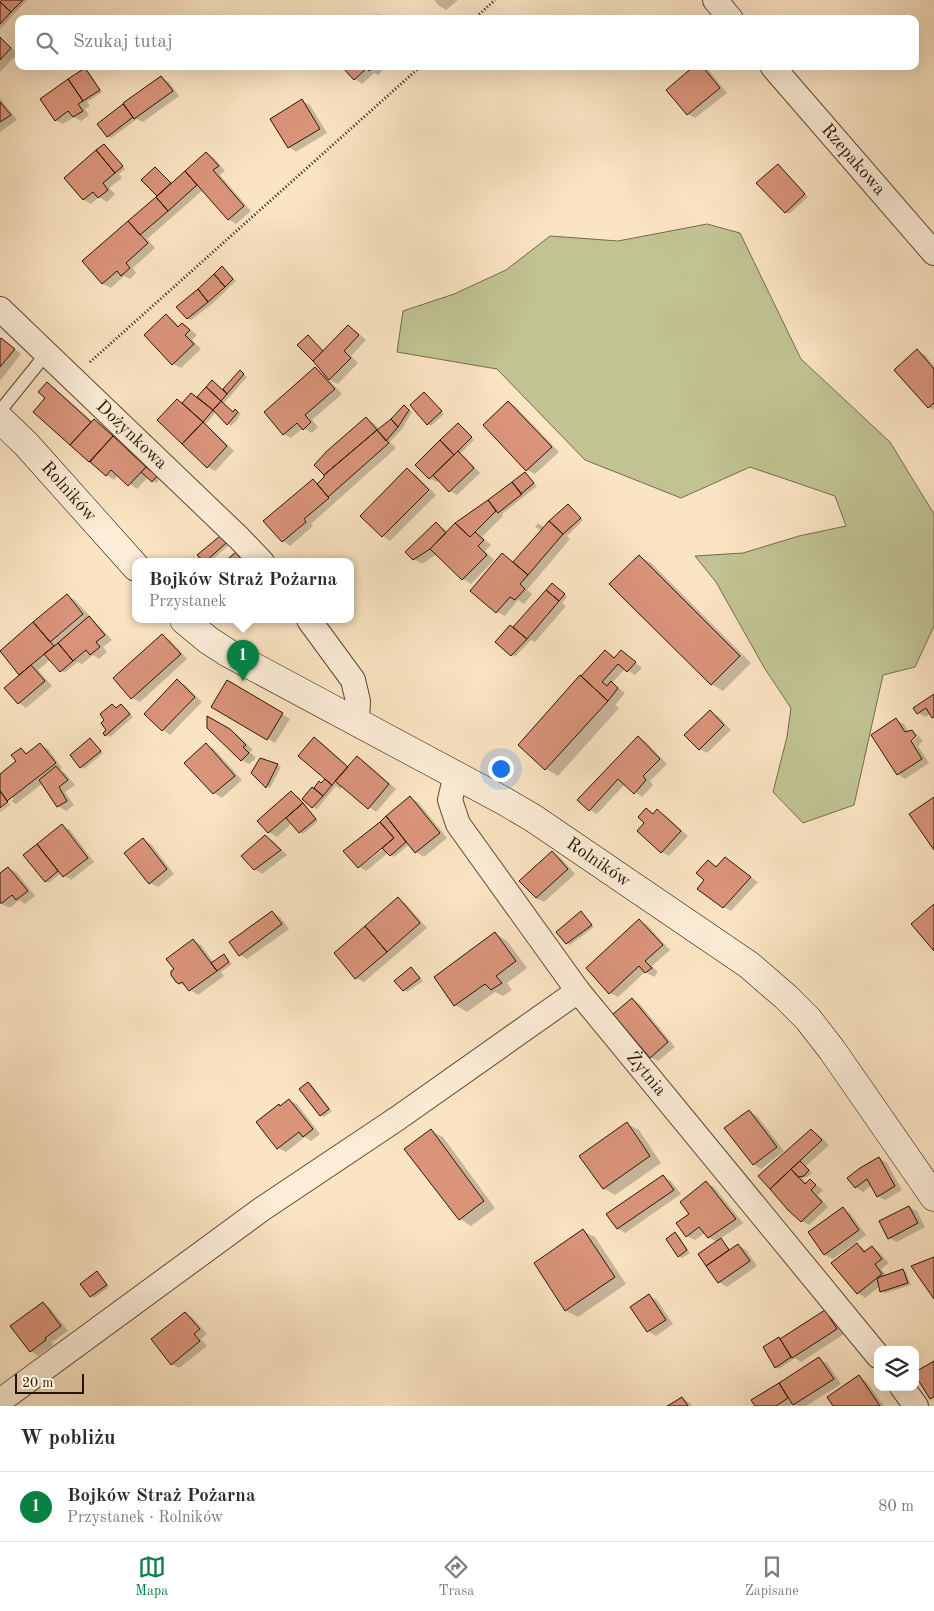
<!DOCTYPE html>
<html lang="pl">
<head>
<meta charset="utf-8">
<style>
	:root { --surface:#fff; --page:#f2f2f3; --text:#2b2b33; --muted:#7c7c81; --line:#e1e1e2; --accent:#0b8043 }
	body { margin:0; font-family:"Old Standard TT",serif; background:var(--page); color:var(--text) }
	.controls { position:absolute; right:15px; bottom:15px; display:grid; overflow:hidden; border-radius:10px; box-shadow:0 5px 20px #0002 }
	.controls button { width:45px; height:45px; display:grid; place-items:center; padding:0; border:0; border-bottom:1px solid var(--line); background:var(--surface); color:var(--text); font:25px sans-serif }
	.scale { position:absolute; left:15px; bottom:12px; width:69px; box-sizing:border-box; padding-left:5px; border:2px solid #291403; border-top:0; font-size:14px; line-height:18px; white-space:nowrap; color:#291403; -webkit-text-stroke:4px #fcedd8; paint-order:stroke }
	.you { position:absolute; left:500px; top:768px; width:18px; height:18px; margin:-12px; border:4px solid #fff; border-radius:50%; background:#1a73e8; box-shadow:0 0 0 8px #1a73e833 }
	.badge { display:grid; place-items:center; width:32px; height:32px; border-radius:50%; background:var(--accent); color:#fff; font-size:16px; font-weight:700 }
	.pin { position:absolute; translate:-50% -41px; filter:drop-shadow(0 1px 2px #0008) }
	.pin::after { content:''; position:absolute; top:26px; width:18px; height:15px; background:inherit; clip-path:polygon(0 0,100% 0,50% 100%) }
	.popup { position:absolute; left:132px; top:558px; width:222px; height:65px; box-sizing:border-box; display:grid; place-content:center; border-radius:10px; background:var(--surface); filter:drop-shadow(0 1px 4px #0005); font-size:16px; white-space:nowrap; color:var(--muted) }
	.popup b { font-size:19px; color:var(--text) }
	.popup::after { content:''; position:absolute; left:50%; top:100%; margin-left:-10px; border:10px solid transparent; border-top-color:var(--surface) }
	.list { margin:0; padding:0; list-style:none }
	h2 { display:flex; justify-content:space-between; align-items:center; height:65px; margin:0; padding:0 20px; font-size:21px }
	h2 small { font-size:16px; font-weight:400; color:var(--muted) }
	.list li { display:grid; grid-template-columns:32px 1fr auto; gap:15px; align-items:center; box-sizing:border-box; height:70px; padding:0 20px; border-top:1px solid var(--line) }
	.list b { display:block; font-size:19px; white-space:nowrap }
	.list p { margin:0; font-size:16px; white-space:nowrap; color:var(--muted) }
	.list em { font-size:16px; font-style:normal; color:var(--muted) }
	.icon { flex:none; width:28px; height:28px; fill:none; stroke:currentColor; stroke-width:2; stroke-linecap:round; stroke-linejoin:round }
	.map { position:relative; flex:none; width:934px; height:1406px; overflow:hidden }
	.search { position:absolute; background:var(--surface); box-shadow:0 5px 20px #0002; left:15px; right:15px; top:15px; height:55px; display:flex; align-items:center; gap:12px; box-sizing:border-box; padding:0 18px; border-radius:10px; color:var(--muted); font-size:19px }
	.sheet { height:135px; background:var(--surface) }
	nav { display:flex; justify-content:space-around; align-items:center; box-sizing:border-box; height:70px; border-top:1px solid var(--line); background:var(--surface); font-size:14px; color:var(--muted) }
	nav a { display:grid; justify-items:center; gap:2px }
	nav .on { color:var(--accent) }
	.map>svg:first-child { display:block }
	.green { fill:#c1c392; stroke:#756c4a }
	.shadow { fill:#0003; fill-rule:evenodd }
	.building { fill:#da947a; stroke:#291403 }
	.lines { fill:none; stroke-linecap:round; stroke-linejoin:round }
	.lane-casing { stroke:#5e4833; stroke-width:14 }
	.street-casing { stroke:#5e4833; stroke-width:26 }
	.secondary-casing { stroke:#291403; stroke-width:29 }
	.path { stroke:#291403; stroke-width:3; stroke-dasharray:1 2.5; stroke-linecap:butt }
	.lane { stroke:#fcedd8; stroke-width:12 }
	.street { stroke:#fcedd8; stroke-width:24 }
	.secondary { stroke:#fcedd8; stroke-width:28 }
	.labels { text-anchor:middle; dominant-baseline:central; stroke-width:4.5; stroke-linejoin:round; paint-order:stroke }
	.street-label { font-size:18px; fill:#291403; stroke:#fcedd8 }
</style>
</head>
<body>
<div class="map">
<svg width="934" height="1406" viewBox="0 0 934 1406">
	<rect width="100%" height="100%" fill="#fbe4c3"/>
	<filter id="stains"><feTurbulence type="fractalNoise" baseFrequency=".004" numOctaves="4"/><feColorMatrix values="0 0 0 0 .2 0 0 0 0 .09 0 0 0 0 .02 0 0 0 .5 -.17"/></filter>
	<radialGradient id="worn" r=".72"><stop offset=".6" stop-color="#630" stop-opacity="0"/><stop offset="1" stop-color="#630" stop-opacity=".3"/></radialGradient>
	<path class="green" d="M707,224l33,9 61,126 89,83 44,72v112l-19,41 -32,8 -29,130 -51,18 -30,-31 14,-55 4,-29 -26,-39 -49,-87 -21,-26 48,-3 56,-17 47,-10 -11,-30 -85,-29 -69,31 -96,-38 -88,-91 -100,-17 6,-41 51,-17 52,-24 44,-34 68,5z"/>
	<path class="shadow" d="M3,0h24l-27,29v-28l1,2z
		M434,0h24l-12,10 -8,-5z
		M377,14l7,4v1h-13z
		M0,38l18,15 -18,19z
		M343,66h44l-9,9 -4,-2 -12,11 -7,-5z
		M696,66h7l4,2 20,25 -32,25 -7,-4z
		M85,70l4,2 13,20 -15,10 3,4 -5,3 4,6 -8,6 -7,-4 -11,7 -8,-4z
		M161,78l8,4 10,14 -36,26 -6,-3 -26,19 -3,-1 -9,-13 24,-18 6,3z
		M0,98l17,22 -17,12z
		M302,101l8,4 17,28 -31,19 -7,-5z
		M104,145l21,24 -6,5 3,4 -13,10 6,6 -8,8 -8,-5 -8,7 -8,-5z
		M207,153l7,5 11,13 -5,4 31,36 -15,13 -8,-5 -25,-29 -56,49 8,9 -22,20 3,5 -6,6 -6,-3 -13,12 -8,-4 -19,-22 75,-66 -16,-16 15,-10 14,14z
		M778,165l30,32 -19,17 -3,-2z
		M222,267l14,14 -24,23 -21,16 -4,-2 -9,-11z
		M166,316l7,4 7,7 3,-3 7,5 7,6 -5,5 9,9 -20,19 -8,-4 -27,-29z
		M349,327l7,4 10,9 -15,16 7,7 -20,21 -10,-5 14,15 -30,26 6,7 -6,6 -9,-5 -12,10 -7,-4 31,-66 9,6 -16,-37 16,15z
		M1,339l20,15 -21,27v-40z
		M917,351l8,4 9,11v44l-5,-3z
		M241,372l6,5 -23,26 10,10 2,-2 3,1 2,2 -3,3 1,1 -8,8 -15,-14 -10,12 28,27 -19,20 -7,-4 -30,-67 5,4 15,-6 15,-17 11,9z
		M47,383l8,5 38,34 1,-2 8,5 51,47 7,7 -4,4 -8,-6 -11,12 -19,-14 -4,5 -8,-5 -71,-64 12,-13z
		M424,394l20,20 -13,12 -3,-2z
		M508,402l8,5 43,45 -24,22 -8,-4z
		M405,406l7,6 -10,17 -12,13 6,6 -85,76 2,2 -23,20 -7,-5 -18,-20 48,-41 5,4 8,-7 40,-58 8,4 6,7z
		M458,424l16,16 -14,14 5,3 15,16 -23,22 -7,-4 -11,-11 -2,2 -8,-4z
		M407,470l8,4 21,21 -46,46 -7,-5 -21,-20z
		M525,473l12,13 -35,28 1,2 -21,21 9,8 -6,6 9,9 -23,24 -8,-5 -26,-25 -15,10 -8,-5 -7,-7 30,-28 11,8 8,-8z
		M568,505l15,15 -16,16 3,3 -43,51 5,4 -8,10 -6,-4 -13,16 -8,-4 -25,-22 30,-35 12,8 28,-32 -7,-4 3,-4 7,5z
		M220,537l9,8 -19,17h-18z
		M236,554l7,4 3,4h-21z
		M639,556l12,7 100,100 -28,28 -12,-7z
		M556,586l11,11 -5,6 4,3 -31,36 -4,-2 -16,17 -3,-2 -1,-29 3,2 32,-36z
		M67,595l8,5 37,40 -9,7 4,5 -8,7 -6,-4 -11,9 -4,-2 -14,11 -14,-13 -12,10 14,16 -26,22 -7,-5 2,-28 -20,-23z
		M162,636l8,4 17,19 -47,43 -8,-4z
		M605,652l10,6 13,-2 14,12 -7,7 -10,-6 -13,14 13,10 -10,12 4,3 -61,68 -12,-7z
		M177,681l8,4 17,17 -32,33 -7,-5z
		M227,682l63,37 -15,24 -62,-37z
		M934,696v22l-3,-4 -6,3 -7,-4z
		M112,705l5,4 5,-4 11,12 -23,20 -4,-2z
		M710,712l8,4 13,14 -24,23 -7,-4z
		M209,718l29,17 15,15 -3,2 6,6 -7,6 -7,-4z
		M896,720l8,4 5,8 3,-1 7,5 4,5 -5,5 11,17 -24,16 -7,-5zM914,736h4l-11,11z
		M638,737l8,5 21,22 -17,17 3,4 -11,12 -17,-13 -28,30 -7,-4z
		M314,738l8,5 27,24 8,-9 8,4 31,27 -20,23 -33,-26 -3,3 -4,-3 -19,23 -4,-2 -10,-8 17,-16 2,1 5,-5z
		M90,740l13,13 -19,16 -3,-2z
		M41,745l7,4 14,19 -2,2 4,2 11,13 -10,7 9,13 -8,6 -8,-5 -15,-23 -27,21 -5,-3 3,-2 -2,-2 -3,3 -3,-2 2,3 -8,6v-32l18,-14 3,-12 7,5z
		M206,745l8,4 28,31 -20,18 -8,-5 -28,-30z
		M260,759l21,8 -11,21 -18,-16z
		M291,793l8,4 19,24 -15,13 -11,-11 -15,14 -8,-5z
		M410,798l8,4 29,36 -23,19 -8,-5 -6,-8 -16,13 -6,-4 -22,18 -6,-4 24,-19 -2,-2 -37,5z
		M9,803l2,1 -11,8v-2z
		M646,809l8,5 3,-3 8,4 23,21 -19,20 -7,-4 -16,-30z
		M62,826l8,4 24,32 -23,18 -10,-7 -12,10 -3,-2 -9,-35 5,2z
		M266,837l7,4 14,14 -25,19 -8,-5z
		M143,840l8,4 23,30 -16,13 -8,-4z
		M552,853l8,4 15,17 -31,28 -8,-4z
		M726,859l32,23 -27,29 -7,-4 -18,-27 2,-19 10,6z
		M8,868l8,4 19,24 -10,8 -6,-4 -8,7h-4l-7,-4v-29z
		M398,899l7,4 22,25 -63,54 -8,-4z
		M272,912l8,5 9,12 -42,30 -7,-4z
		M581,913l13,14 -24,18 -3,-2z
		M639,921l8,4 23,25 -18,16 6,6 -4,5 -9,-5 -27,25 -8,-4z
		M496,934l11,7 20,27 -20,15 5,7 -9,6 -8,-4 -28,20 -12,-7z
		M193,940l8,5 13,18 10,-7 8,8 -11,8 3,4 -26,19 -21,-14z
		M411,969l12,12 -16,11 -11,-11z
		M632,1000l8,4 35,43 -17,14 -8,-4z
		M308,1083l4,2 20,26 -8,6 -3,-2z
		M289,1100l8,4 23,30 -9,7 -6,-4 -19,15 -8,-4 3,-42z
		M749,1111l8,5 27,35 -23,18 -8,-5z
		M627,1124l12,6 22,33 -46,32 -12,-7z
		M811,1130l8,5 10,10 -23,21 6,7 -5,4 -5,1 5,6 4,-3 12,9 -5,5 10,12 -19,18 -7,-4 -42,-45z
		M431,1131l12,6 52,71 -24,18 -11,-7z
		M879,1158l8,5 15,27 -17,10 -7,-4 -6,-11 -9,7 -7,-5z
		M663,1176l8,5 10,13 -56,39 -8,-5z
		M706,1183l8,4 29,36 -23,16 4,3 7,9 7,-6 8,5 11,16 -30,21 -8,-5 -19,-28 17,-12 -9,-5 -3,-4 -10,7 -8,-4 4,-22z
		M909,1207l8,4 8,16 -28,15 -8,-4z
		M843,1209l7,4 16,22 -33,24 -8,-4 -16,-22z
		M583,1231l12,6 31,47 -48,33 -12,-6 -30,-48z
		M675,1234l4,2 11,17 -8,5 -3,-2z
		M857,1244l10,7 5,-4 7,5 10,11 -8,6 6,7 16,-6 3,2 5,13 -26,8 -4,-2 -1,-5 -15,12 -7,-5z
		M97,1273l3,2 9,12 -15,11 -3,-2 -9,-12z
		M649,1296l8,4 16,24 -17,12 -8,-5 -16,-24z
		M43,1303l7,5 18,23 -16,11 1,3 -15,11 -7,-5z
		M825,1311l8,4 11,19 -43,28 -6,-4 -16,11 -3,-2 8,-25z
		M186,1313l7,5 14,16 -6,5 6,7 -28,22 -7,-4z
		M819,1359l8,4 14,21 -35,22h-9l-4,-2 -3,2h-34l-3,-6z
		M859,1376l7,5 18,25h-49z
		M682,1398l8,5 2,3h-23z"/>
	<path class="building" d="M2,0h21l-12,12 -11,-10z
		M0,2l11,10 -11,12z
		M0,37l11,11 -11,12z
		M341,66h34l-6,5 -2,-3 -13,12z
		M694,66h8l18,22 -33,27 -21,-25z
		M85,68l15,22 -17,11 -15,-22z
		M161,76l12,15 -39,28 -11,-16z
		M68,79l15,22 -5,3 5,7 -10,6 -5,-6 -13,10 -15,-22z
		M302,99l18,30 -32,19 -18,-29z
		M0,102l11,13 -11,7z
		M123,104l10,13 -26,20 -10,-13z
		M104,144l19,22 -8,7 -19,-23z
		M96,150l19,23 -12,10 5,7 -10,8 -5,-6 -10,8 -19,-22z
		M206,152l13,14 -6,4 31,36 -16,14 -43,-49z
		M778,164l27,30 -20,19 -29,-30z
		M155,167l16,16 -14,13 -16,-16z
		M185,171l12,14 -29,26 -12,-14z
		M156,197l12,14 -28,24 -12,-14z
		M128,221l20,22 -22,20 4,5 -9,8 -4,-5 -15,13 -20,-23z
		M222,266l11,13 -8,8 -11,-13z
		M214,274l11,13 -17,15 -10,-13z
		M198,289l10,13 -21,17 -11,-12z
		M166,314l12,13 4,-4 8,7 -5,5 9,9 -22,21 -28,-30z
		M348,325l11,10 -15,16 7,7 -22,22 -16,-19z
		M308,335l15,16 -10,10 -16,-16z
		M1,338l14,11 -15,18v-28z
		M917,349l17,20v34l-6,5 -34,-38z
		M315,367l20,22 -30,26 6,7 -8,8 -6,-7 -14,12 -19,-23z
		M240,370l4,4 -17,20 -4,-5z
		M212,380l15,14 -6,7 -15,-14z
		M47,382l44,40 -21,23 -37,-33 12,-14 -7,-6z
		M206,387l15,14 -8,9 -16,-13z
		M424,392l18,19 -15,14 -17,-20z
		M191,393l22,17 -10,12 -21,-19z
		M177,399l26,23 -21,22 -25,-24z
		M221,401l12,11 2,-3 3,3 -11,13 -14,-15z
		M508,401l44,46 -26,24 -43,-46z
		M404,405l5,5 -11,17 -7,-8z
		M366,417l11,13 -53,45 -10,-10 13,-14z
		M94,419l19,17 -24,26 -19,-17z
		M391,419l7,8 -12,14 -9,-11z
		M203,422l24,24 -20,22 -25,-24z
		M458,423l14,14 -18,18 -14,-15z
		M377,430l12,13 -61,54 -11,-13 7,-7v-2z
		M113,436l33,31 -18,19 -17,-16 -5,6 -16,-14z
		M440,440l14,15 -25,24 -14,-14z
		M458,451l16,17 -25,24 -16,-17z
		M146,467l11,9 -5,6 -11,-10z
		M407,468l22,22 -47,47 -22,-21z
		M525,472l9,11 -13,11 -9,-12z
		M313,479l16,19 -25,21 2,3 -24,20 -19,-21z
		M512,482l10,12 -24,19 -10,-13z
		M488,500l8,11 -26,26 -15,-14z
		M568,504l13,14 -18,16 -14,-13z
		M549,521l14,13 -35,41 -15,-13z
		M436,522l10,11 -16,16 -17,11 -8,-8z
		M455,523l15,14 5,-5 9,8 -6,6 9,9 -25,25 -32,-31z
		M220,536l6,7 -21,19 -8,-7z
		M236,552l7,10h-19z
		M502,553l26,22 -8,9 5,5 -10,11 -5,-3 -14,16 -26,-22z
		M639,555l101,101 -29,29 -102,-101z
		M552,583l13,11 -6,7 -13,-11z
		M546,590l13,11 -32,38 -14,-12z
		M67,594l16,20 -33,28 -17,-20z
		M89,616l16,19 -9,7 4,5 -10,8 -4,-5 -13,11 -15,-18z
		M33,622l21,24 -35,29 -19,-24z
		M510,625l17,14 -16,17 -16,-14z
		M162,634l19,20 -50,45 -18,-21z
		M58,643l15,18 -13,11 -16,-18z
		M605,650l9,8 7,-8 15,12 -9,10 -9,-8 -16,18 5,4 4,-5 7,7 -10,13 -27,-25z
		M31,665l14,16 -27,23 -14,-16z
		M580,675l28,26 -63,69 -27,-25z
		M177,679l18,18 -33,34 -18,-17z
		M227,680l56,33 -16,27 -56,-33z
		M934,694v23l-2,1 -6,-10 -9,6 -4,-6z
		M112,704l4,4 5,-4 9,10 -25,22 -2,-3 3,-3 -5,-7 3,-3 -4,-6z
		M710,710l14,15 -25,25 -15,-15z
		M207,716l23,13 16,16 -3,2 6,6 -8,8 -34,-33z
		M896,718l9,14 7,-2 4,6 -5,5 11,18 -25,16 -26,-40z
		M638,736l22,23 -17,17 3,4 -12,14 -16,-15 -29,32 -12,-11z
		M314,737l34,30 -16,18 -34,-29z
		M90,738l11,13 -21,17 -10,-13z
		M40,743l16,20 -49,38 -7,-10v-17l16,-13 -5,-6 10,-7 5,6z
		M206,743l29,33 -22,18 -29,-31z
		M357,756l32,28 -21,25 -33,-28z
		M260,758l18,6 -12,24 -15,-15z
		M56,766l12,14 -9,7 8,14 -10,6 -18,-27z
		M325,779l7,6 -9,11 -9,-8 5,-7 2,2z
		M312,787l11,9 -11,12 -10,-9z
		M0,791l8,11 -8,6z
		M291,791l12,12 -35,30 -11,-12z
		M410,796l30,37 -25,20 -29,-37z
		M934,797v53l-25,-36z
		M303,803l13,16 -17,14 -13,-15z
		M646,808l7,6 4,-5 24,22 -20,22 -24,-22 7,-8 -6,-6z
		M386,816l20,26 -16,14 -8,-8 12,-10 -14,-16z
		M380,822l14,16 -36,30 -15,-17z
		M62,824l26,34 -25,19 -26,-33z
		M265,835l16,15 -27,20 -13,-14z
		M143,838l24,31 -18,15 -25,-31z
		M37,844l21,27 -13,11 -22,-27z
		M552,851l16,18 -32,29 -17,-17z
		M725,857l26,20 -28,31 -26,-19 7,-9 -8,-7 12,-13 8,7z
		M8,867l20,24 -12,9 -4,-5 -10,8h-2v-30z
		M398,897l22,26 -33,29 -22,-26z
		M934,904v47l-23,-27z
		M272,911l10,13 -43,32 -10,-14z
		M581,911l11,14 -26,19 -10,-12z
		M639,919l24,26 -18,16 7,7 -7,5 -6,-7 -30,28 -23,-26z
		M365,926l22,26 -32,27 -21,-26z
		M495,932l21,29 -20,15 6,7 -11,7 -6,-6 -31,22 -20,-29z
		M193,939l24,32 -28,20 -7,-9 -3,2 -3,-2 -5,-7v-4l3,-2 -8,-10z
		M224,954l5,8 -12,9 -6,-8z
		M411,967l9,11 -17,13 -9,-10z
		M632,998l36,44 -18,16 -37,-44z
		M308,1082l21,27 -9,7 -21,-27z
		M289,1099l24,30 -10,8 -4,-5 -22,17 -21,-27 23,-18 1,2z
		M749,1110l28,37 -24,18 -29,-37z
		M627,1122l23,34 -47,33 -24,-33z
		M431,1129l53,72 -25,19 -55,-71z
		M811,1129l11,11 -52,49 -12,-13z
		M879,1157l16,29 -18,11 -10,-18 -12,9 -8,-10 13,-10z
		M800,1161l9,9 -5,6 -6,1 -7,-8z
		M791,1169l14,15 5,-5 6,6 -5,5 11,12 -21,20 -13,-12 -18,-21z
		M663,1175l11,15 -57,39 -11,-15z
		M706,1181l30,38 -28,19 -9,-11 -13,10 -10,-14 13,-9 -9,-12z
		M909,1206l9,17 -30,16 -9,-18z
		M843,1207l16,23 -35,25 -16,-23z
		M583,1229l32,48 -50,34 -31,-48z
		M675,1232l12,18 -9,7 -12,-18z
		M721,1238l8,12 -23,16 -8,-12z
		M857,1243l7,9 8,-6 10,13 -7,5 7,10 -25,20 -26,-31z
		M738,1244l12,17 -32,22 -12,-17z
		M934,1257v42l-23,-33z
		M903,1269l5,14 -28,9 -3,-14z
		M97,1271l10,14 -17,12 -10,-13z
		M649,1294l17,26 -19,12 -17,-25z
		M43,1302l18,24 -16,12 1,2 -16,12 -20,-26z
		M825,1310l12,19 -45,29 -12,-19z
		M185,1312l15,17 -6,5 6,7 -29,24 -20,-26z
		M779,1337l12,20 -16,11 -12,-21z
		M819,1357l15,22 -41,26 -14,-22z
		M934,1361v36l-4,2 -15,-24v-3z
		M859,1375l21,31h-47l-6,-9z
		M779,1383l9,15 -12,8h-21l-4,-6z
		M682,1397l6,9h-21l2,-1z"/>
	<g class="lines">
		<defs>
			<path id="lane" d="M0,411l46,-57"/>
			<g id="street">
				<path d="M715,0l16,19"/>
				<path id="s1" d="M772,66l162,187"/>
				<path id="s2" d="M0,309l239,229 23,24"/>
				<path d="M309,620l44,60 5,21 -1,20"/>
				<path id="s3" d="M456,774l-6,26 8,24 120,167 300,365"/>
				<path d="M902,1387l14,19"/>
				<path d="M0,1401l262,-192 136,-91 180,-127"/>
			</g>
			<g id="secondary">
				<path id="s4" d="M0,419l26,25 110,123"/>
				<path id="s5" d="M184,620l24,20 20,13 276,148 29,17 216,147 37,32 22,22 24,31 102,147"/>
			</g>
		</defs>
		<use href="#lane" class="lane-casing"/>
		<use href="#street" class="street-casing"/>
		<use href="#secondary" class="secondary-casing"/>
		<path class="path" d="M474,19l21,-19
			M90,362l331,-296"/>
		<use href="#lane" class="lane"/>
		<use href="#street" class="street"/>
		<use href="#secondary" class="secondary"/>
	</g>
	<g class="labels">
		<g class="street-label">
			<text stroke="none"><textPath href="#s1" startOffset="124">Rzepakowa</textPath></text>
			<text stroke="none"><textPath href="#s2" startOffset="182">Dożynkowa</textPath></text>
			<text stroke="none"><textPath href="#s4" startOffset="100">Rolników</textPath></text>
			<text stroke="none"><textPath href="#s5" startOffset="481">Rolników</textPath></text>
			<text stroke="none"><textPath href="#s3" startOffset="365">Żytnia</textPath></text>
		</g>
	</g>
	<rect width="100%" height="100%" filter="url(#stains)"/>
	<rect width="100%" height="100%" fill="url(#worn)"/>
</svg>
<div class="controls">
<button><svg class="icon" aria-label="layers" viewBox="0 0 24 24"><path d="M12 4l9 5-9 5-9-5zM3 14l9 5 9-5"/></svg></button>
</div>
<div class="scale">20 m</div>
<div class="you"></div>
<div class="pin badge" style="left:243px;top:681px">1</div>
<div class="popup"><b>Bojków Straż Pożarna</b>Przystanek</div>
<div class="search"><svg class="icon" aria-label="search" viewBox="0 0 24 24"><circle cx="10" cy="10" r="6"/><path d="M15 15l6 6"/></svg>Szukaj tutaj</div>
</div>
<section class="sheet">
<h2>W pobliżu<small></small></h2>
<ul class="list">
<li><span class="badge">1</span><div><b>Bojków Straż Pożarna</b><p>Przystanek · Rolników</p></div><em>80 m</em></li>
</ul>
</section>
<nav>
<a class="on"><svg class="icon" aria-label="map" viewBox="0 0 24 24"><path d="M3 6l6-2 6 2 6-2v14l-6 2-6-2-6 2zM9 4v14M15 6v14"/></svg>Mapa</a>
<a><svg class="icon" aria-label="directions" viewBox="0 0 24 24"><path d="M12 3l9 9-9 9-9-9zM9 14v-3h6M13 9l2 2-2 2"/></svg>Trasa</a>
<a><svg class="icon" aria-label="saved" viewBox="0 0 24 24"><path d="M7 4h10v16l-5-4-5 4z"/></svg>Zapisane</a>
</nav>
</body>
</html>
